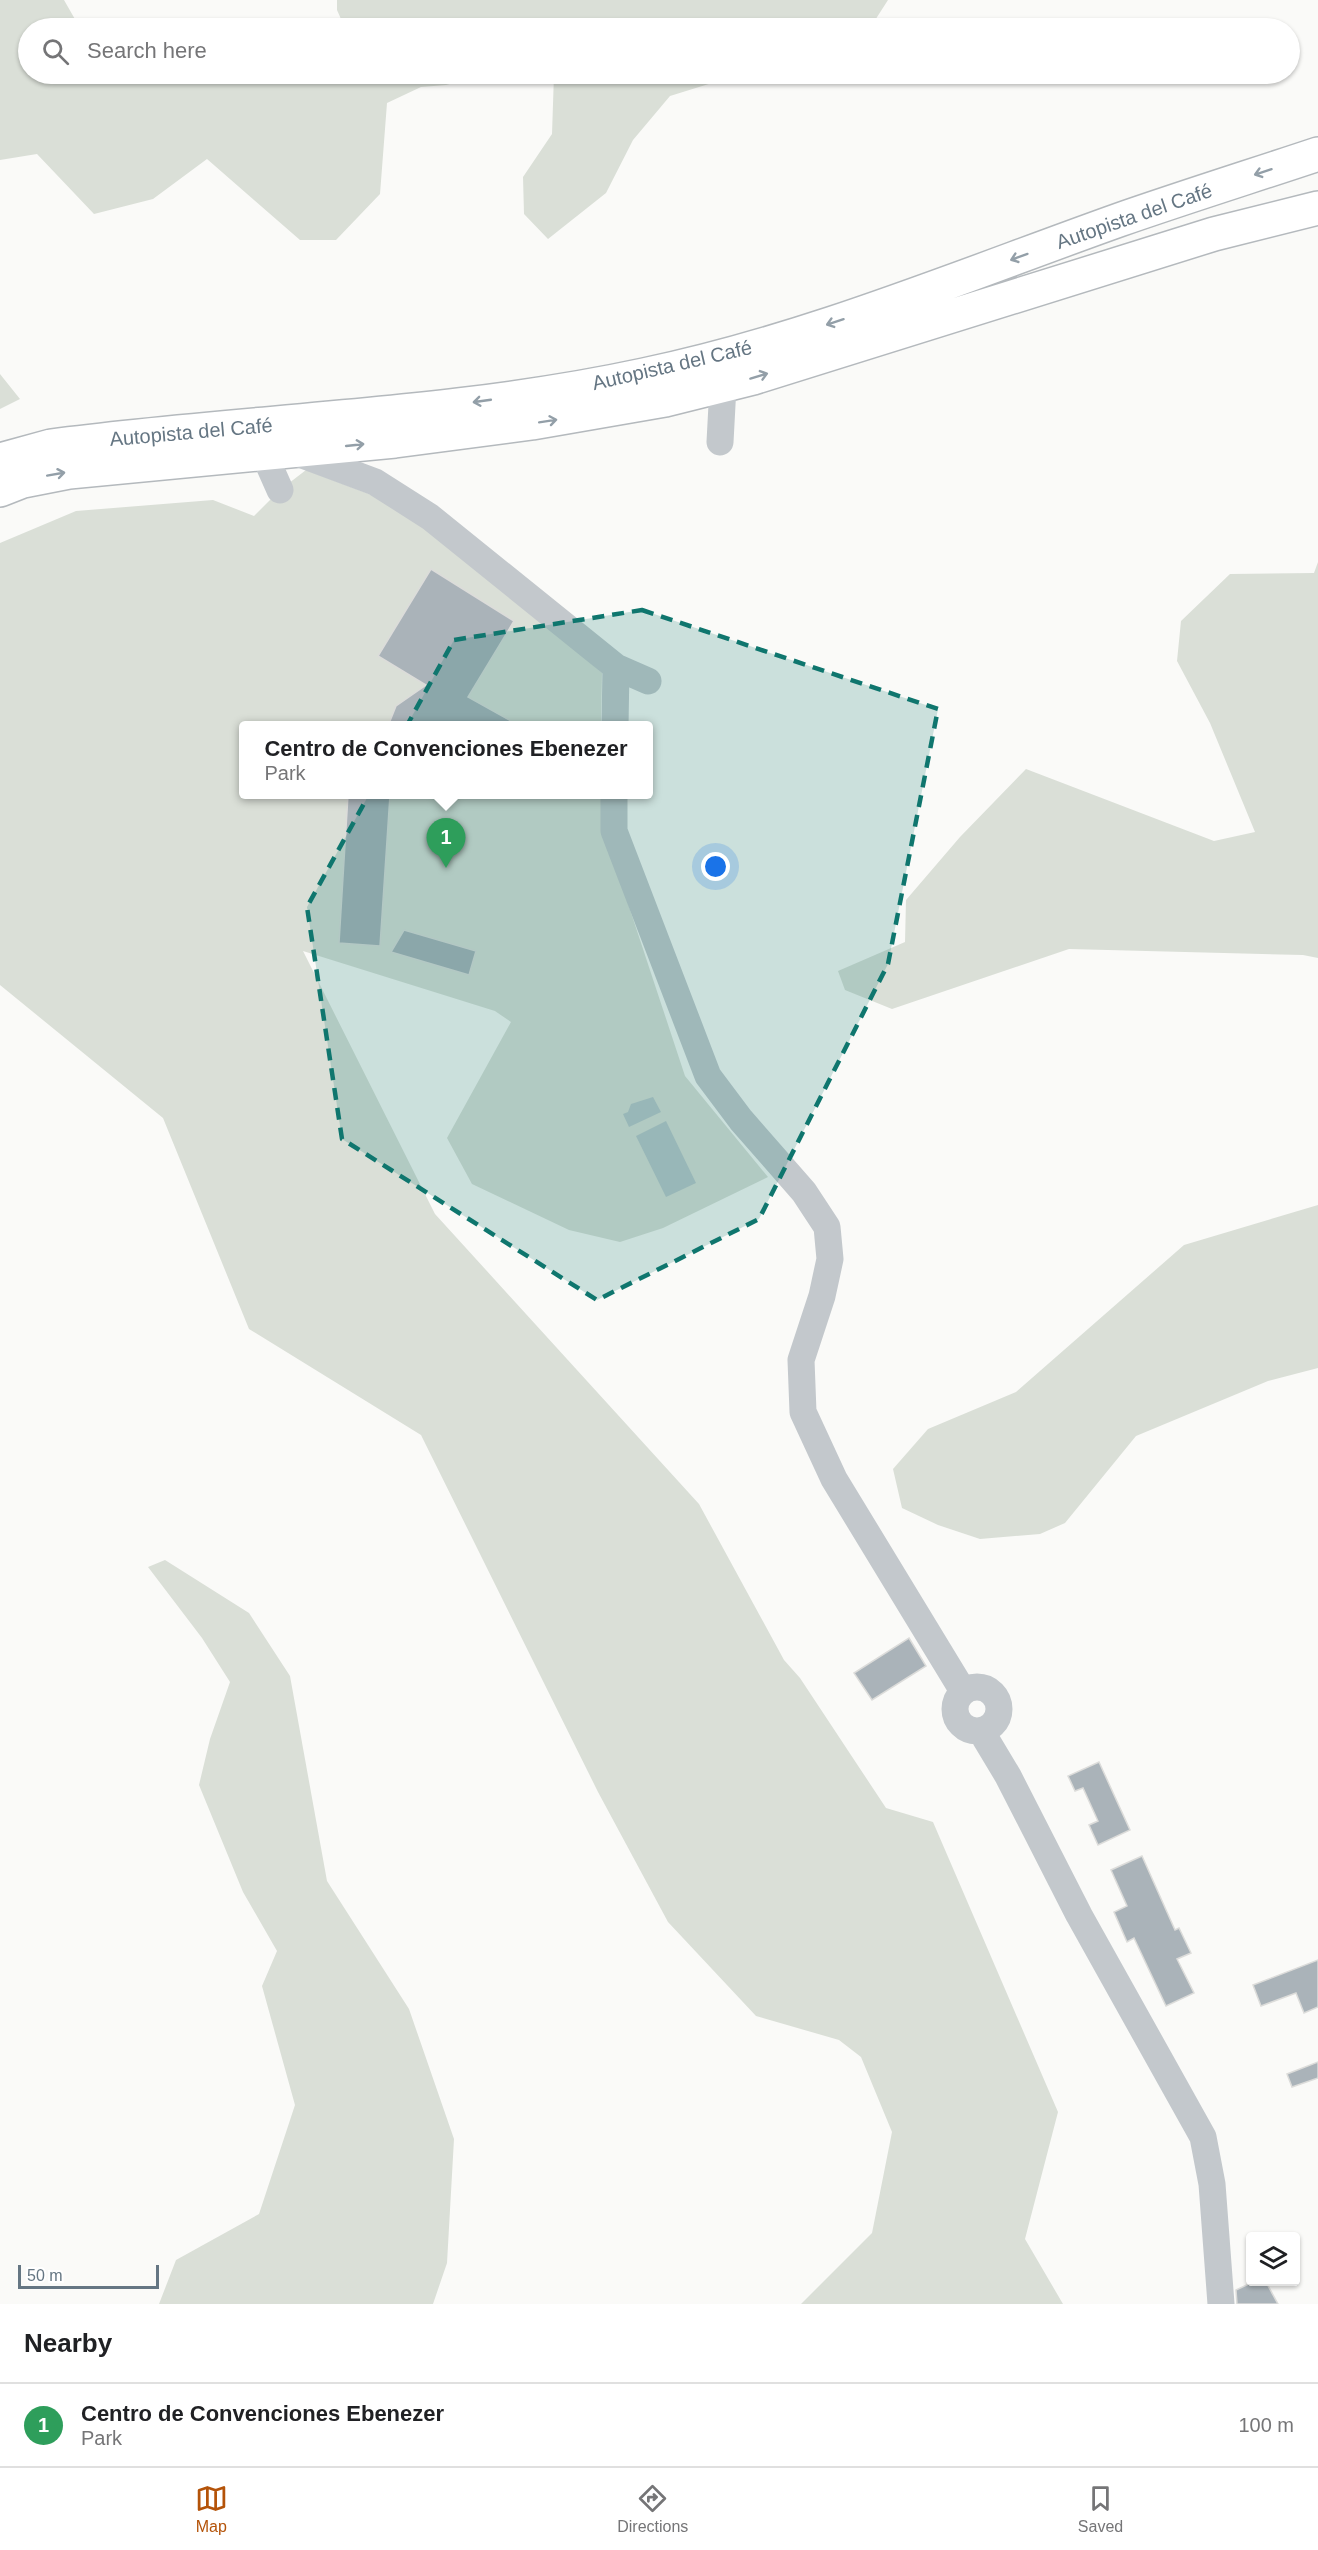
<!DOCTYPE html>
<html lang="en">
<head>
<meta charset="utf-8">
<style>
	:root { --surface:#fff; --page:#f6f6f6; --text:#202124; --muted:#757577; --line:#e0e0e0; --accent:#b45309 }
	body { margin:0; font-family:Arial,sans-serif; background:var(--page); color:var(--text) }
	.controls { position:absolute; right:18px; bottom:18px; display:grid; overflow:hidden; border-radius:6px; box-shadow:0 2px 4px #0004 }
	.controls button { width:54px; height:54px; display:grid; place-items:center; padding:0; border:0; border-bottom:2px solid var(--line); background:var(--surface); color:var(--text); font:30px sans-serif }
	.scale { position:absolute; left:18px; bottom:15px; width:141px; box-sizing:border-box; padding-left:6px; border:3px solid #657683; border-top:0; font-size:16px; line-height:21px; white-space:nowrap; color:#657683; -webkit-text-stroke:4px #fff; paint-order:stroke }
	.you { position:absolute; left:716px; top:867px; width:21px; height:21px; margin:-15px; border:4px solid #fff; border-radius:50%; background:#1a73e8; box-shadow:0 0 0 9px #1a73e833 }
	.badge { display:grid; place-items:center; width:39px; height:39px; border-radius:50%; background:var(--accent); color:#fff; font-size:20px; font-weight:700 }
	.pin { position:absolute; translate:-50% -50px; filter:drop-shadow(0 2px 3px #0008) }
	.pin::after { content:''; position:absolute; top:32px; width:21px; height:18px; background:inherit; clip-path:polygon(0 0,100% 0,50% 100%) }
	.popup { position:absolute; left:239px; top:721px; width:414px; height:78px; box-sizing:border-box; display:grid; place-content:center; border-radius:6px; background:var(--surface); filter:drop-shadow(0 2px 4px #0005); font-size:20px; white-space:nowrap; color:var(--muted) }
	.popup b { font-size:22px; color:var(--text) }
	.popup::after { content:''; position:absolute; left:50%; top:100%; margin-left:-12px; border:12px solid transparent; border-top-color:var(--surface) }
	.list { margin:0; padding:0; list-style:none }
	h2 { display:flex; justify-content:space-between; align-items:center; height:78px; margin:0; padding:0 24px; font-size:26px }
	h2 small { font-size:20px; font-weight:400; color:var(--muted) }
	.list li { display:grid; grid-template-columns:39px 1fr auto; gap:18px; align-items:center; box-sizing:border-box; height:84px; padding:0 24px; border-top:2px solid var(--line) }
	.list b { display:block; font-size:22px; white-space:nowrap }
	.list p { margin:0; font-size:20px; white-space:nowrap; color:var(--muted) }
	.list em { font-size:20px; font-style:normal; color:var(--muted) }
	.icon { flex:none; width:33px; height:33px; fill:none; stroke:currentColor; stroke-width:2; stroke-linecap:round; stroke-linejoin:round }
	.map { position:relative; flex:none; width:1318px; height:2304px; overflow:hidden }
	.search { position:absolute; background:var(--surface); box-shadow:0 2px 4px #0004; left:18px; right:18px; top:18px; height:66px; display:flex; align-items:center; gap:15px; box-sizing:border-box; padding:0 21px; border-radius:33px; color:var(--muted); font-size:22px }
	.sheet { height:162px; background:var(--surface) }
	nav { display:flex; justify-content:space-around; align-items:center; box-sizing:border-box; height:84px; border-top:2px solid var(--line); background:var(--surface); font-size:16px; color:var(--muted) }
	nav a { display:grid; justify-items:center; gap:3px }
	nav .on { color:var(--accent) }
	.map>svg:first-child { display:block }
	.green { fill:#dadfd7 }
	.water { fill:#bbc7cb }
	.building { fill:#aab3b9; stroke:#dcdcda; stroke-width:1.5 }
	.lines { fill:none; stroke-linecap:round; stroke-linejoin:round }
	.highway-casing { stroke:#b4b9bd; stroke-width:36 }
	.minor { stroke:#c3c8cc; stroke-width:27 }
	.highway { stroke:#fff; stroke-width:33 }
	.oneway { stroke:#939fa8 }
	.marked { fill:#0f766e; fill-opacity:0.2; stroke:#0f766e; stroke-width:4.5; stroke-dasharray:12 8; stroke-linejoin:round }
	.labels { text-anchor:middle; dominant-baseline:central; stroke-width:6; stroke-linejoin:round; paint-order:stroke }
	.street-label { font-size:20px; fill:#657683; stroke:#fff }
</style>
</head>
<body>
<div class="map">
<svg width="1318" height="2304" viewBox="0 0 1318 2304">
	<rect width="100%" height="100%" fill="#fafaf8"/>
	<path class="green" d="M0,0h64l16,28h-52v46h298l4,2 2,-2h155l-41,11 -25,2 -34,16 -7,91 -44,46h-36l-93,-81 -54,40 -59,15 -57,-60 -37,6z
		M337,0h551l-18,28h-525l-8,-18z
		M554,74h187l-71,22 -37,44 -27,53 -58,46 -24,-25 -1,-37 29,-43z
		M0,374l20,25 -20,10z
		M306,470l92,35 63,46 141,122 -1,52 -358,1v68l358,1v27l84,254 83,101 -105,51 -43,14 -51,-12 -97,-46 -25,-46 64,-116 -16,-11 -192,-60 132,263 264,290 85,156 16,18 86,130 47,14 125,290 -33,127 38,65h-262l71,-71 20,-101 -31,-75 -22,-17 -83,-24 -88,-94 -70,-130 -177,-357 -172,-106 -86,-211 -163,-133v-442l76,-32 137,-11 41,16 26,-26z
		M1318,562v396l-15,-3 -234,-6 -177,60 -47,-19 -7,-19 67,-29 1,-42 54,-63 66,-68 188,72 41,-9 -45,-109 -33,-62 4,-40 49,-47 84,-1z
		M1318,1205v163l-50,13 -132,55 -71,87 -25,11 -60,5 -42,-14 -36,-17 -9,-39 35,-40 88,-37 168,-147z
		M165,1560l84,53 41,63 37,205 82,128 45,130 -7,124 -14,41h-274l17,-44 83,-46 36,-109 -33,-119 15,-35 -34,-59 -44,-107 11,-46 20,-57 -28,-44 -54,-71z"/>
	<path class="water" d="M653,1097l8,15 -32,15 -6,-13 5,-2 3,-8z
		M666,1121l30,62 -30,14 -30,-61z"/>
	<path class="building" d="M431,569l83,52 -46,76 52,29h-132l8,-20 30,-21 -48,-29z
		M348,795h42l-10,151 -41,-3z
		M404,930l72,21 -7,24 -78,-23z
		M909,1638l17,28 -54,34 -18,-27z
		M1099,1762l31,68 -32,15 -9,-20 9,-4 -15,-33 -8,3 -7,-15z
		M1142,1856l33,74 4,-2 12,25 -14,6 17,34 -28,13 -32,-68 -7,4 -13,-30 13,-6 -16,-36z
		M1318,1960v47l-14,6 -8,-20 -35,13 -8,-21z
		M1318,2062v16l-26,9 -5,-13z
		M1253,2282h13l12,22h-41l-1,-14z"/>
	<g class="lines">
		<defs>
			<path id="highway" d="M0,460l51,-14c197,-26 398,-29 593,-71 163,-34 318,-99 475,-155 66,-23 133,-44 199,-66
				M0,490l23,-9 46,-9 326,-31 137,-18 133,-23 88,-22 461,-144 104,-26"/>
		</defs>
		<use href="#highway" class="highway-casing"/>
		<path class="minor" d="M720,442l3,-56
			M292,451l83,31 55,35 186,150 32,14
			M264,454l16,36
			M615,726l1,-59
			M614,794v37l94,245 33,44 63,72 23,35 3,32 -8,37 -21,64 2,52 31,67 129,212
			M955 1709a22 22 0 1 1 44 0a22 22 0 1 1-44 0Z
			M981,1731l27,45 71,139 124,222 9,47 9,120"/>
		<use href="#highway" class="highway"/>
	</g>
	<defs><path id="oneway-shaft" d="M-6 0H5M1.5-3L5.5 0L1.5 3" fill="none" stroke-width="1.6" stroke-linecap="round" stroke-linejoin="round" transform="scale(1.5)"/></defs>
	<g class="oneway">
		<use href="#oneway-shaft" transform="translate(1263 172) rotate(162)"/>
		<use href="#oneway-shaft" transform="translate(1019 257) rotate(160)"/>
		<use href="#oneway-shaft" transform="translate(835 322) rotate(162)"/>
		<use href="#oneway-shaft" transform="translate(759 376) rotate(-17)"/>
		<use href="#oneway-shaft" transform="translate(482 401) rotate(172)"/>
		<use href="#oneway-shaft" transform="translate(548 421) rotate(-9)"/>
		<use href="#oneway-shaft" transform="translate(355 445) rotate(-6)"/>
		<use href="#oneway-shaft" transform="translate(56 474) rotate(-10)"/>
	</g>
	<path class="marked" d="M642,610l296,99 -50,255 -129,255 -162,81 -255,-161 -35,-232 147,-267z"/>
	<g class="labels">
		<g class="street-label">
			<text transform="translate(1134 216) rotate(-19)">Autopista del Café</text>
			<text transform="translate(672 365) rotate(-13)">Autopista del Café</text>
			<text transform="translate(191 432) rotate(-5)">Autopista del Café</text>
		</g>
	</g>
</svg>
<div class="controls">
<button><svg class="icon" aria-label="layers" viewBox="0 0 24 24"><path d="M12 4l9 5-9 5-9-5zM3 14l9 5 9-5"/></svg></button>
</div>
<div class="scale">50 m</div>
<div class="you"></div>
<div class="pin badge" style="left:446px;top:868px;background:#2e9e5b">1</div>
<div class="popup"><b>Centro de Convenciones Ebenezer</b>Park</div>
<div class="search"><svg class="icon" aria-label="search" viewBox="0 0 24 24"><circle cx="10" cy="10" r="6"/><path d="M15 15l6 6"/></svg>Search here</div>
</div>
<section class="sheet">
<h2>Nearby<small></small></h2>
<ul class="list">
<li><span class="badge" style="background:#2e9e5b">1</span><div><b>Centro de Convenciones Ebenezer</b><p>Park</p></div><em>100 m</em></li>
</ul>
</section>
<nav>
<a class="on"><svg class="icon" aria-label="map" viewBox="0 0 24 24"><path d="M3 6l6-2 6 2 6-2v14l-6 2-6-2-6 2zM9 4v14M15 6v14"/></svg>Map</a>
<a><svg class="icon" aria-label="directions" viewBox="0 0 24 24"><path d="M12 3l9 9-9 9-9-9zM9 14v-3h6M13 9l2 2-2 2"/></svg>Directions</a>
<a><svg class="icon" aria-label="saved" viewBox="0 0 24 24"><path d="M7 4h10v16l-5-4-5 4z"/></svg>Saved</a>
</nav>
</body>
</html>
